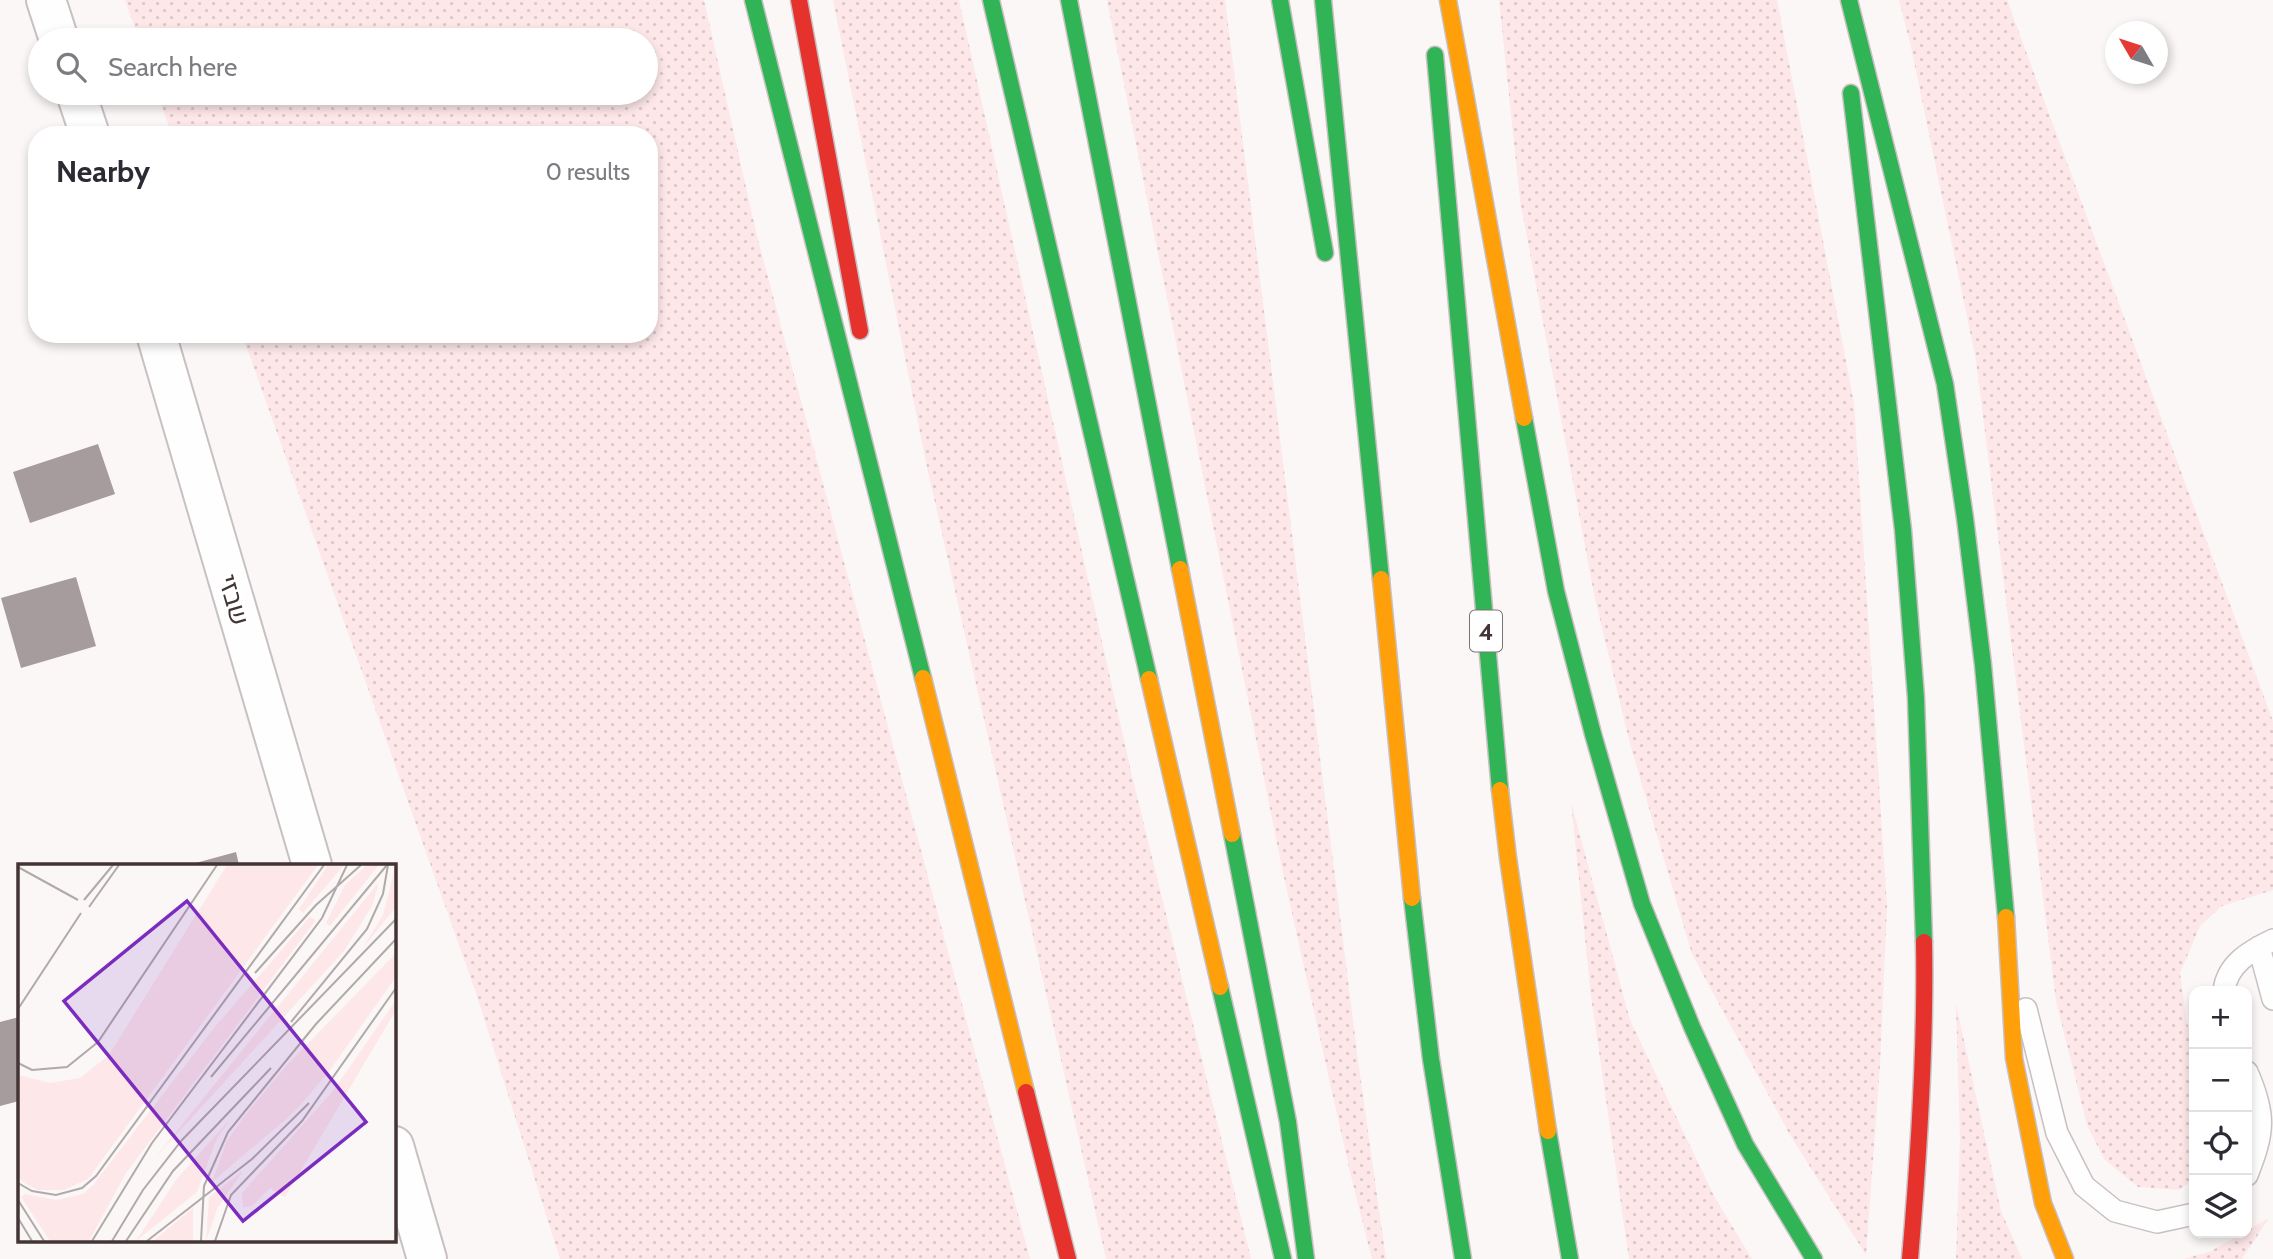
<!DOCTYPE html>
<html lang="en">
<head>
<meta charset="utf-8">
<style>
	:root { --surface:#fff; --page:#f2f2f3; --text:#2b2b33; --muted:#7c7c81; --line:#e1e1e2 }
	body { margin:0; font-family:Cabin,Heebo,sans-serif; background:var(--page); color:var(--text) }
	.controls { position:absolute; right:21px; bottom:21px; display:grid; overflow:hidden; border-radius:14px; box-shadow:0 4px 10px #0003 }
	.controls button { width:63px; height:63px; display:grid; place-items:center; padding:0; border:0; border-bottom:2px solid var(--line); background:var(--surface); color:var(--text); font:35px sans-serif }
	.compass { position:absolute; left:2105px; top:21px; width:63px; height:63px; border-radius:50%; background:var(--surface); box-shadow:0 4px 10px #0003; rotate:309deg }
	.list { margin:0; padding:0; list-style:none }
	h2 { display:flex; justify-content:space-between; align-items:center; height:91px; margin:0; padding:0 28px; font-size:30px }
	h2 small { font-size:23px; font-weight:400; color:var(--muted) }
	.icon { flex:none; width:38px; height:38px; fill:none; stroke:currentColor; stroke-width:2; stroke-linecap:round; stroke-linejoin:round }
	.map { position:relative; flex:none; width:2273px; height:1259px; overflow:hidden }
	.search { position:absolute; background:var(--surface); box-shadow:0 4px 10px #0003; left:28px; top:28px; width:630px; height:77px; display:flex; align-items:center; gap:18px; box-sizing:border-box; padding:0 24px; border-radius:38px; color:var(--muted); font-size:26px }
	.panel { position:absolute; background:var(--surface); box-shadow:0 4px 10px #0003; left:28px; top:126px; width:630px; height:217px; border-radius:28px }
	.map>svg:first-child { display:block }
	.grass { fill:url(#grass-dots) }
	.building { fill:#a69c9d }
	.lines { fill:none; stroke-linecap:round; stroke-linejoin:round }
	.lane-casing { stroke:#c9c0c1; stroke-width:24 }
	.street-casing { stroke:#c9c0c1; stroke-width:42 }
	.fast-casing { stroke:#c9c0c1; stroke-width:19 }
	.slow-casing { stroke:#c9c0c1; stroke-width:19 }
	.jam-casing { stroke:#c9c0c1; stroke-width:19 }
	.lane { stroke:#fefefe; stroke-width:21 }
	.street { stroke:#fefefe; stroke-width:38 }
	.fast { stroke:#30b455; stroke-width:16 }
	.slow { stroke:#ff9f0a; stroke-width:16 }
	.jam { stroke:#e5322d; stroke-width:16 }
	.labels { text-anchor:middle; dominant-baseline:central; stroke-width:7; stroke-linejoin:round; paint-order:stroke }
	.shield { fill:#fff; stroke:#7b7272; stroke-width:2 }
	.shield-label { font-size:24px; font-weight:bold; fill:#433536 }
	.street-label { font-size:26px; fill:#433536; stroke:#fff }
	.inset-road { fill:none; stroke:#b1a9aa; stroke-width:2 }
	.view { fill:#7b2cbf; fill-opacity:0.15; stroke:#7b2cbf; stroke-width:3.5 }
	.inset-edge { fill:none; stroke:#433536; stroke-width:3.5 }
</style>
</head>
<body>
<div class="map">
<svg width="2273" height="1259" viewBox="0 0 2273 1259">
	<defs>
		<pattern id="grass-dots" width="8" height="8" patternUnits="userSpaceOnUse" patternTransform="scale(1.75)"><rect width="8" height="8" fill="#fde7e9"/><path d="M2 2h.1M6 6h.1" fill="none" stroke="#dac7c8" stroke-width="1.8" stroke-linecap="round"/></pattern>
	</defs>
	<rect width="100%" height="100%" fill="#fbf7f7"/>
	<path class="grass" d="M125,0h579l53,236 273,1023h-470l-84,-266 -234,-659h407v-199h-477l-15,-42h489v-53h-507z
		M833,0h126l173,776 119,483h-145l-179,-792z
		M1107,0h118l133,1060 28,199h-14l-22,-87 -67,-299z
		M1499,0h278l77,403 33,503 -7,159 -14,190 -76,-120 -98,-181 -62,-210 -36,-150 -74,-394z
		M1899,0h108l266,721v169l-51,16 -22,20 -20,47 7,50 7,19v137l-15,11 -41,-3 -34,-28 -17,-34 -31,-124 -80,-641 -65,-313z
		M1571,802l59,218 84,176 38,63h-123l-38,-263z
		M1956,1004l45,207 21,48h-66l4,-120z
		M2269,1218l-27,41h-58l27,-8z"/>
	<path class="building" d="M98,444l17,50 -85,29 -17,-51z
		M76,577l20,69 -75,22 -20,-70z
		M236,852l3,13h-47v-1z
		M19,1017v84l-19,5v-84z"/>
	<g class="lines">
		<defs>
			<path id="lane" d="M2259,947l14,52
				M2224,991c3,-27 26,-40 49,-51
				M2026,1009l31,124 27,53 31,25 42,11 37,-8
				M2247,1072c19,43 17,60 0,103"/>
			<path id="street" d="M46,0l13,40
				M76,93l14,42
				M156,334l156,531
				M394,1146l33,113"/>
			<path id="fast" d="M753,0l170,678
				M991,0l158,679
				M1069,0l111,569
				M1280,0l45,253
				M1323,0l58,579
				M1849,0l96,384 20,134 18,147 23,252
				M1435,55l65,735
				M1851,93l52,437 13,168 8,244
				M1524,418l32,173 37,143 49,170 50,123 53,117 69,115
				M1232,834l56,288 18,137
				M1412,898l19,161 32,200
				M1220,987l63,272
				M1548,1131l22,128"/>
			<path id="slow" d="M1448,0l76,418
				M1180,569l52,265
				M1381,579l31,319
				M923,678l103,414
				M1149,679l71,308
				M1500,790l8,68 40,273
				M2006,917l8,141 29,145 22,56"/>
			<path id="jam" d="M799,0l61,331
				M1026,1092l42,167
				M1910,1259c9,-105 16,-211 14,-317"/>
		</defs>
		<use href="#lane" class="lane-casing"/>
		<use href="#street" class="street-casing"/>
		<use href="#fast" class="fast-casing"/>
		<use href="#slow" class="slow-casing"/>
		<use href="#jam" class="jam-casing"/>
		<use href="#lane" class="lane"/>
		<use href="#street" class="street"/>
		<use href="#fast" class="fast"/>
		<use href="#slow" class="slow"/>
		<use href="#jam" class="jam"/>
	</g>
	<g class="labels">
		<rect class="shield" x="1470" y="610.5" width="32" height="41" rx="5"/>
		<g class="shield-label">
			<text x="1486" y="631">4</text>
		</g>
		<g class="street-label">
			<text transform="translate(234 600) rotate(74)">שבזי</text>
		</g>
	</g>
	<g transform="translate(18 864)">
		<rect width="378" height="378" fill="#fbf7f7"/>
		<path d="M209,1h91l-230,314 -24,11h-26l-12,-6 -8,-7v-102l32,8 30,-5 29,-23zM310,1h16l-41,48 -4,-4zM349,1h12l-49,61 -4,-3 19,-38zM378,1v42l-34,42 21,-34zM361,18l-7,24 -28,45 -190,208zM292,53l6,3 -190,253 -37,68h-39l-29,-44 4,-3 32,6 26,-6 10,-9 121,-157zM378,89v24l-68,96 -35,40 -81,69 15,-41 16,-23 44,-53zM378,136v10l-111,187 -15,-9 -18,18 -9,1 -1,-14 91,-102zM214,253l-16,23 -19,52 -61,49 40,-61zM225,307l-25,36 -12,34 3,-44zM175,344v33h-40z" fill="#fde7e9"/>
		<path class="inset-road" d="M0,3l60,33M66,36l29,-35M71,43l30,-42M237,109l61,-68 45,-40M0,145l63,-96M273,158l76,-93 16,-35 5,-29M0,199l14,7 35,-3 31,-25 119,-177M193,213l176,-212M0,319l14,8 24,4 26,-7 14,-12 228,-311M0,336l26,41M0,354l14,23M74,377l60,-98 170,-225 25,-53M94,377l31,-51 39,-50 214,-221M108,377l47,-70 98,-103M129,377l105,-82 57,-56M183,377l3,-55 24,-54 88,-108 80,-85M197,377l16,-46 71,-74 94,-133"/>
		<path class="view" d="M169,37l179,221 -123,99 -179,-220z"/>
		<rect width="378" height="378" class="inset-edge"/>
	</g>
</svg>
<div class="controls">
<button>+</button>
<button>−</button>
<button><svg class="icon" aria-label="locate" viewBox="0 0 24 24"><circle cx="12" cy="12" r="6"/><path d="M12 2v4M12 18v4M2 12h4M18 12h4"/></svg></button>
<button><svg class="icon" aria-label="layers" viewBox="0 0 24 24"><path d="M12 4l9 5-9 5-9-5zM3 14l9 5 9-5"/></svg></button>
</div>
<svg class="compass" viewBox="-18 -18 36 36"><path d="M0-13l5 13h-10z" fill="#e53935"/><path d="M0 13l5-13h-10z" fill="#7c7c81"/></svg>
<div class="search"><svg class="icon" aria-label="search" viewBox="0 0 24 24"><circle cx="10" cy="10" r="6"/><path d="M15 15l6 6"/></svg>Search here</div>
<section class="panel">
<h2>Nearby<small>0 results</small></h2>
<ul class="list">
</ul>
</section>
</div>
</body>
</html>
